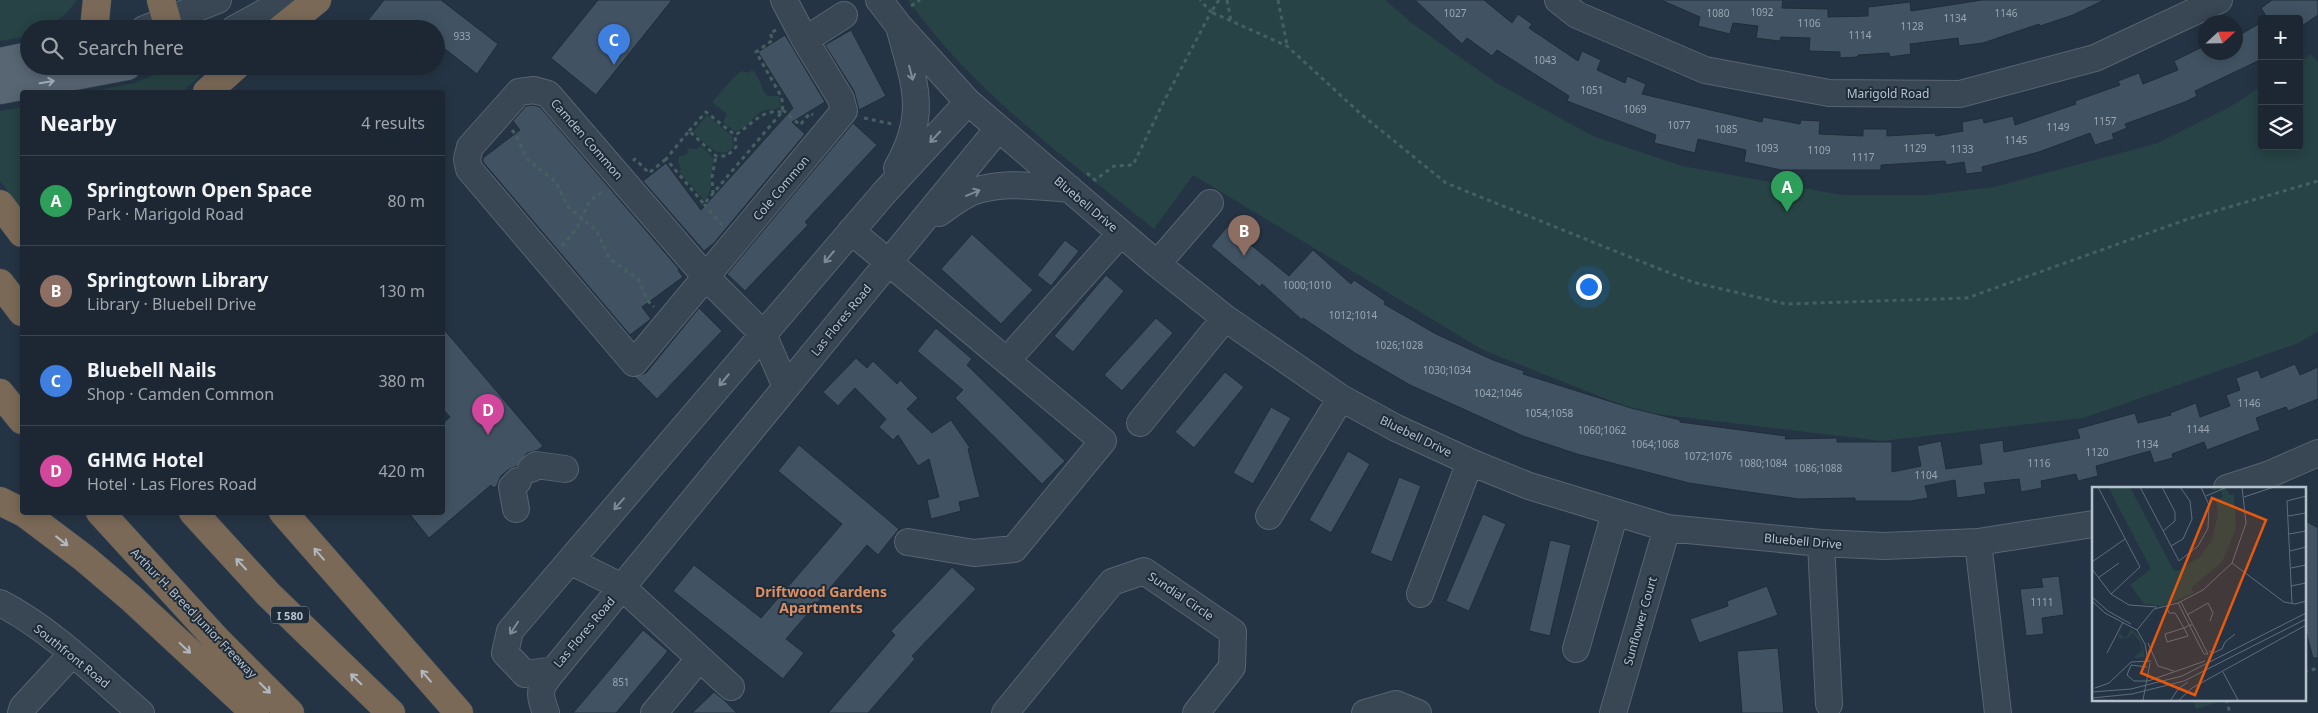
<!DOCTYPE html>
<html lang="en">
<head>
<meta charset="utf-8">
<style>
	:root { --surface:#1c2733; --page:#29333f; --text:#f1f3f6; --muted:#a0a5ac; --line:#3a444e; --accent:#d93025 }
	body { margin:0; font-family:"Noto Sans",sans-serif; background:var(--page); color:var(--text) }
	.controls { position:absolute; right:15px; top:15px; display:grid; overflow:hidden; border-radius:5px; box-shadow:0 2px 12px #0003 }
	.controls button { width:45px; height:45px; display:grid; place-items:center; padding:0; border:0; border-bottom:1px solid var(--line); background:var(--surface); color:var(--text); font:25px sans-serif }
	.compass { position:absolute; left:2198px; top:15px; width:45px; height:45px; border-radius:50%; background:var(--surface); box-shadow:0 2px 12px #0003; rotate:68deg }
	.you { position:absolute; left:1588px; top:286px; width:18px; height:18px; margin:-12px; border:4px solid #fff; border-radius:50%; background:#1a73e8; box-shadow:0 0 0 8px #1a73e833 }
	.badge { display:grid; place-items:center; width:32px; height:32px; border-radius:50%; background:var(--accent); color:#fff; font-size:16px; font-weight:700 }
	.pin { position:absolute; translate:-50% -41px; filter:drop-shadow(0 1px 2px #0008) }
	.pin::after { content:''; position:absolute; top:26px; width:18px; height:15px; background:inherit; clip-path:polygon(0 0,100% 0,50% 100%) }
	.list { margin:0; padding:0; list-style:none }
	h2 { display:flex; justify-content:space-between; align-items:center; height:65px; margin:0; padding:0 20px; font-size:21px }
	h2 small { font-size:16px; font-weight:400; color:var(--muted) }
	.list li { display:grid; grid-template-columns:32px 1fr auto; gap:15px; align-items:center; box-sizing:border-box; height:90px; padding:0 20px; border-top:1px solid var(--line) }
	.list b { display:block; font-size:19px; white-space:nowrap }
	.list p { margin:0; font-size:16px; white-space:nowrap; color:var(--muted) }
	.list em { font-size:16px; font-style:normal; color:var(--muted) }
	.icon { flex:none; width:28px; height:28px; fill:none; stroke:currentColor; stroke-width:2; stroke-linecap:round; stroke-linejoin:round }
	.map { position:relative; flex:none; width:2318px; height:713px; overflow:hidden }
	.search { position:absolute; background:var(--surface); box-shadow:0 2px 12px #0003; left:20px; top:20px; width:425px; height:55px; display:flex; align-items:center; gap:12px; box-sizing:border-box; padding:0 18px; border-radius:28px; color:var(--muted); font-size:19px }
	.panel { position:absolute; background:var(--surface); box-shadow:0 2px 12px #0003; left:20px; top:90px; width:425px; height:425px; border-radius:5px }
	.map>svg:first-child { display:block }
	.green { fill:#274345 }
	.building { fill:#415363; stroke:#202d3a }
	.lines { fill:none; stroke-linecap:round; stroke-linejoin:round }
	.minor-casing { stroke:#586470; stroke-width:28 }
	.major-casing { stroke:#434f5c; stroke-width:29 }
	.highway-casing { stroke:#44515d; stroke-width:29 }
	.path { stroke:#456061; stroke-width:3; stroke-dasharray:4 4; stroke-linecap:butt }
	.minor { stroke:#394653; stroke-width:26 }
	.major { stroke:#586573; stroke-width:28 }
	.highway { stroke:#7a6956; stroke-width:28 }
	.oneway { stroke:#7e8a96 }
	.oneway2 { stroke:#a4afbb }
	.oneway3 { stroke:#b1b8c1 }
	.labels { text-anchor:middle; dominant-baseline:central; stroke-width:4; stroke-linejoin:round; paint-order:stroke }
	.number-label { font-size:10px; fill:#9aa6b2 }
	.shield { fill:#1e2b39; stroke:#8994a1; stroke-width:1 }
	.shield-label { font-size:11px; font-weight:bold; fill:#b7c1cd }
	.street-label { font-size:12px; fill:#b7c1cd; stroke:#1e2b39 }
	.neighbourhood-label { font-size:14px; font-weight:bold; fill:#dc8f62; stroke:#1e2b39 }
	.inset-road { fill:none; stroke:#5f6c7b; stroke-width:1 }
	.view { fill:#e8590c; fill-opacity:0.15; stroke:#e8590c; stroke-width:2.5 }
	.inset-edge { fill:none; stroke:#b7c1cd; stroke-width:2.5 }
</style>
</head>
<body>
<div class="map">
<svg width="2318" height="713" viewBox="0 0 2318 713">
	<rect width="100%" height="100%" fill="#253444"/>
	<path class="green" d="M0,0h77c-14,18 -24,29 -48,29v7l-29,5z
		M908,0h477l28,24 85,60 95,52 89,30 160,29h85l67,-8 164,-44 72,-36 32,-21v60h37v-84l12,-8 7,8v269l-19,12 -216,75 -201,23 -243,-29 -156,-62 -290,-175 -39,54c-87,-70 -181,-137 -246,-229z
		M176,66h35l-29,26h-93l45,-9z
		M752,70c9,8 8,19 16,26h11l2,11c-6,4 -13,1 -20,5 -10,6 -14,18 -27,19l-11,-9 4,-8 -15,-12 25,-28 5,-3 6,2z
		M22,107v102l-22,-28v-70z
		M707,115l25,21 1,11c-13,16 -29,-6 -40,-15z
		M701,146l13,13c-5,14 0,31 -9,42l-26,-29 2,-3 -3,-9 2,-4h4l4,-3 -1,-5 9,1z
		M2193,699h29v2l-26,8z"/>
	<path class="building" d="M384,0h57l57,44 -21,30 -41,-32v-13h-75z
		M598,0h74l-76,95 -45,-37z
		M1415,0h69l28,23 6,-9 14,10 -3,4 49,33 4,-10 19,9 -4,10 28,13 2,-7 19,8 -4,10 120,28 1,-5 37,7 1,-4 19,1 -1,13 44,2v-7h24v7l48,-3 1,3 27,-5 -1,-9 21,-4 1,5 29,-7 2,9 61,-21 -1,-3 45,-16 -2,-4 21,-8 4,11 35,-14 -4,-9 32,-16v7h30v-15l26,-15v37l-67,32 2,5 -12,6 -60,22 2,4 -15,6 2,5 -19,6 -5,-12 -51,19 -57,15 1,5 -17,2 -2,-12 -18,3 -1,-4 -64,4v5h-100l-37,-8 2,-12 -48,-11 -3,14 -41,-10 2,-8 -89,-34 2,-5 -72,-46 -5,6 -25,-18 -5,6z
		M1661,0h122l-1,8 46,1v8l40,-1v-9l42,-5 1,9 71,-11h122l-31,15 -33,11 -1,-2 -56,19 -24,3 -1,-8 -48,6 1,10 -21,3 -1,-4 -31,2v2l-18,1v-6l-31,-1 1,-13 -29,-1 -1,4 -24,-3 2,-12 -25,-3 -3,11 -32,-8 2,-9z
		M2272,0h46v15l-19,13v-9h-31l-7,-11z
		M851,30l35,66 -27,14 -5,-19 -29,-46z
		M785,35l40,67 -33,20 13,12 -91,109 -10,8 -61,-70 23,-18 35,47 92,-102 -35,-56z
		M533,105l7,2 139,162 -1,1 5,7 -41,30 9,12 -21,16 -147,-173v-4l37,-28 -7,-9 13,-15z
		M853,123l24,22 -72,77 3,3 -63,66 -18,-17z
		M1228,226l61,50 24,-26 38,34 3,-4 31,21 -1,3 52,30 57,26 31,11 -1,3 108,34 49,12v2l106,14 -1,3 52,-1v4h55v30l29,-6 -4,-20 24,-5 5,28 36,-5 -3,-20 24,-4 1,12 76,-14 -3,-9 58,-16 3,10 33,-8 -1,-2 26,-10 4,14 30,-11 -4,-11 14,-5 -4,-12 22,-8 3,8 34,-14 5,11 18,-8v32l-30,12 -2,-4 -30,11 4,12 -53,20 -3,-8 -32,12 1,4 -19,5 -4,-12 -54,15 2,10 -20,5 -2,-7 -35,7 1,7 -21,4 -2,-13 -35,4 2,11 -29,4 -2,-18 -30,6 3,12 -17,3h-56v-3l-56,1 -58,-8 -52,-8 -112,-29 -54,-18 -113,-51 -55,-32 -52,-35 -1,2 -40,-36 -2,3 -49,-41z
		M972,234l61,56 -32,34 -60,-55z
		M1065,240l14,11 -28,35 -14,-11z
		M1106,275l18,16 -51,61 -19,-16z
		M699,308l23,23 -65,68 -22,-22 11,-4z
		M1156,318l17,15 -51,58 -18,-16z
		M442,327l101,119 -5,4 -11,3 -10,13 -9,4 -7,6 -4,9 -3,3 -3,-3 -62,53 -21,-26h34v-88l8,-7 -8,-9z
		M936,328l36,31 -5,6 98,96 -23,23 -87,-86 8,-8 -46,-39z
		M856,358l11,10 6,-7 24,23 3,-4 18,18 -11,11 25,24 19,-13 19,28 -2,1 12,48 -21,5 2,9 -30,8 -4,-19 12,-3 -10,-38 -11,7 -20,-31 -5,5 -14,-13 7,-8 -31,-31 -17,18 -15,-14z
		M1225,372l19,15 -50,61 -19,-16z
		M1271,407l20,11 -38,66 -20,-11z
		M799,445l100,84 -21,26 -11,-10 -81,94 18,14 -21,26 -110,-88 21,-26 67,53 81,-94 -64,-53z
		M1348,451l22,13 -39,69 -22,-13z
		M1399,477l22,9 -29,76 -22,-9z
		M1483,514l23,10 -37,87 -23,-10z
		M2304,520l14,8v130h-5l-9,-34z
		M1550,540l21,5 -21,91 -21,-5z
		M952,567l24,22 -64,67 3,3 -47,54h-40l67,-78 -4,-4z
		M2059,576l5,39 -22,3 2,16 -18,2 -6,-47 23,-2 -2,-9z
		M1767,586l11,29 -79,28 -9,-24 38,-13 -1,-5z
		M643,630l25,21 -52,62h-43z
		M1778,648l6,65h-42l-5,-62z
		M714,692l10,8 13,13h-45z"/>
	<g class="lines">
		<defs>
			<path id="minor" d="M784,0l21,40
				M879,0l20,26 69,76 189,162 68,54 116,80 55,30 74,34 59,24 138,42 154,15 63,3 94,-4 115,-18
				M1558,0l19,15 128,55 124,23 131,1 135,-36 124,-58
				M144,29l74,-29
				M234,29l53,-29
				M968,102l-84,91 -374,438 -5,22 20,21 29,-4 444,-541
				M897,168c31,-54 18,-83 3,-138
				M939,213c10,-7 21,-16 33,-21 31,-12 66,-5 98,-3
				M851,231l252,210 -89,108 -40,4 -66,-11
				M1157,264l53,-61
				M1018,348l103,-115
				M786,387l-23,-53 -57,-57 -158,-183 -14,-4 -15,2 -49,55 -3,12 2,10 165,194 210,-252 -3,-12 -36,-59 39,-25
				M1140,423l85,-105
				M531,469l5,-4 29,4
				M2227,488l43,-14 48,-21
				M516,509l-4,-22 6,-6
				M1269,516l72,-118
				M1978,542l20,171
				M1821,543l8,161
				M570,561l52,26 109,100
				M1420,594l50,-132
				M0,603c51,26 98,73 141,110
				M1576,649l39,-136
				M21,713l2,-6 49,-53
				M546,713c-8,-22 -7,-25 8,-43
				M654,713l45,-54
				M1005,713l107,-131 32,-11 89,61 -1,35 -36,46
				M1365,713l31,-9 22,9
				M1613,713l54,-185"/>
			<path id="major" d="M0,62l29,-6
				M0,90l127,-24"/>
			<path id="highway" d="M161,0l8,29
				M94,29l3,-29
				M281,29l36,-29
				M207,92l29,-26
				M0,204l22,29
				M0,283l22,29
				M0,393l22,27
				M0,501l22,11
				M23,512l61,46 47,40 124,115
				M100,512l117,128 73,73
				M193,512l75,82 123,119
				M283,512l176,201"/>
		</defs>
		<use href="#minor" class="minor-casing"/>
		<use href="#major" class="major-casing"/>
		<use href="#highway" class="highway-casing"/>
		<path class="path" d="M1219,0l-8,12 76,34 75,69 84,68 246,99 94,22 181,-6 221,-79 130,-38
			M1227,0l4,21
			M1278,0l9,45
			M911,6l9,-6
			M776,30l-6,3 3,7 -17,12 25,44 2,8 -1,8 -78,92 -38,-45 23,-28 27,25h11l9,-9 -1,-12c17,-10 26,-26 47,-23
			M783,110l17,15 10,-12 3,2
			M864,118l28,6
			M512,130l4,5 11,24 29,23 12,25 29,24 12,27 29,21 10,22 6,6
			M689,131l17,-19 29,23
			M633,161l2,-2 14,14 17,-14
			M1087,173l8,7 19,-14 19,-1 29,-60 49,-93 -11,-12
			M713,194l-1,-17 4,-21
			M704,204l18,21
			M562,246l15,-18 12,-26 15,-12
			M2304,672l14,-4
			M2226,699l4,14
			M2295,699l1,1"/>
		<use href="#minor" class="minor"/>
		<use href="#major" class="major"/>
		<use href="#highway" class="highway"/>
	</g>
	<defs><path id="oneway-shaft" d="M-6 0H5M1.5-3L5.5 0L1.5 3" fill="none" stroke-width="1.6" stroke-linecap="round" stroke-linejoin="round" transform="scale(1.25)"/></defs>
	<g class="oneway">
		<use href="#oneway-shaft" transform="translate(911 73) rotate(75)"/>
		<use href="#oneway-shaft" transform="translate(935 137) rotate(133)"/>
		<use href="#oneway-shaft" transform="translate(973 193) rotate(-23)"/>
		<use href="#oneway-shaft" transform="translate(829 257) rotate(130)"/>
		<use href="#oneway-shaft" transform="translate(724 380) rotate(130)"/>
		<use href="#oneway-shaft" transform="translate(619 504) rotate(131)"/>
		<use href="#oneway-shaft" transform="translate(514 628) rotate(123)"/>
	</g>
	<use class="oneway2" href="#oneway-shaft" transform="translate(47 82) rotate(-10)"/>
	<g class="oneway3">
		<use href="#oneway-shaft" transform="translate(62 541) rotate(38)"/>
		<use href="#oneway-shaft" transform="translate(319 554) rotate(-131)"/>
		<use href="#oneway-shaft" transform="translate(241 564) rotate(-133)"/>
		<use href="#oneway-shaft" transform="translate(185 648) rotate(43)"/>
		<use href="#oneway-shaft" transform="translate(426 676) rotate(-131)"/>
		<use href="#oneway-shaft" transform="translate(356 679) rotate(-136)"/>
		<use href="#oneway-shaft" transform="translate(265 688) rotate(45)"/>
	</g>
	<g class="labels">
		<g class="number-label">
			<text x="1762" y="12">1092</text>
			<text x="1455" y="13">1027</text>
			<text x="1718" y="13">1080</text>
			<text x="2006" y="13">1146</text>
			<text x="1955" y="18">1134</text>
			<text x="1809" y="23">1106</text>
			<text x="1912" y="26">1128</text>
			<text x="1860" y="35">1114</text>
			<text x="462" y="36">933</text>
			<text x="1545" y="60">1043</text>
			<text x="1592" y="90">1051</text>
			<text x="1635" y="109">1069</text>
			<text x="2105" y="121">1157</text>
			<text x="1679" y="125">1077</text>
			<text x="2058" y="127">1149</text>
			<text x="1726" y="129">1085</text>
			<text x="2016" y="140">1145</text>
			<text x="1767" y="148">1093</text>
			<text x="1915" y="148">1129</text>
			<text x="1962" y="149">1133</text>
			<text x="1819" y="150">1109</text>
			<text x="1863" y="157">1117</text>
			<text x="1307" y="285">1000;1010</text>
			<text x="1353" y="315">1012;1014</text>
			<text x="1399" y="345">1026;1028</text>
			<text x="1447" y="370">1030;1034</text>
			<text x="1498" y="393">1042;1046</text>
			<text x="2249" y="403">1146</text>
			<text x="1549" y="413">1054;1058</text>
			<text x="2198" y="429">1144</text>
			<text x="1602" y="430">1060;1062</text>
			<text x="1655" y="444">1064;1068</text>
			<text x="2147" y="444">1134</text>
			<text x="2097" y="452">1120</text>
			<text x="1708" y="456">1072;1076</text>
			<text x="1763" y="463">1080;1084</text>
			<text x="2039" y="463">1116</text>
			<text x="1818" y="468">1086;1088</text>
			<text x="1926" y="475">1104</text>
			<text x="2042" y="602">1111</text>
			<text x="621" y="682">851</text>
		</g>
		<rect class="shield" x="271" y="606.5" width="38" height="17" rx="4"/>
		<g class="shield-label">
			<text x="290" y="615">I 580</text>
		</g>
		<g class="street-label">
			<text x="1888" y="93">Marigold Road</text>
			<text transform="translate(587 139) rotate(49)">Camden Common</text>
			<text transform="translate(781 188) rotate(-50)">Cole Common</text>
			<text transform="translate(1086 204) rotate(40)">Bluebell Drive</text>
			<text transform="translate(841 320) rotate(-51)">Las Flores Road</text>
			<text transform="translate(1416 436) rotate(26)">Bluebell Drive</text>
			<text transform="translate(1803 541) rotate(5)">Bluebell Drive</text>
			<text transform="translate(1181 596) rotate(34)">Sundial Circle</text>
			<text transform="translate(194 613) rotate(46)">Arthur H. Breed Junior Freeway</text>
			<text transform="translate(1640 621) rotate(-74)">Sunflower Court</text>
			<text transform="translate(584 632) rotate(-50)">Las Flores Road</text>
			<text transform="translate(72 656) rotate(39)">Southfront Road</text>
		</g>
		<g class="neighbourhood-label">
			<text x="821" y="591">Driftwood Gardens<tspan x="821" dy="16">Apartments</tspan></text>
		</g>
	</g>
	<g transform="translate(2092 487)">
		<rect width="214" height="214" fill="#253444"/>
		<path d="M16,0h22l43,82 4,2 23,-14 12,-17 6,-25 -2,-15 7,-3 -4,-9 -6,3 -2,-4h15l3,8 5,-1 2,35 -14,33 -31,26 3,5 -32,13 -18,-2 -14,-19 20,-15v-3zM29,142l-1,5 6,4 5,-9 9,8 5,20 -9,1 -2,-2 8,-5 -2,-9 -7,-9 -6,6 -5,-2v3l-4,-4z" fill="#274345"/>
		<path class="inset-road" d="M6,0l42,80 -29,27M48,0l39,74 19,-15 10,-18 1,-23 -8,-18M70,0l13,25v9l-12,10M114,9l21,-9M152,10l30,-10M196,29l18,-3M197,47l17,-3M79,59l12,-7 9,-20 -2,-18 -10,-14M198,64l16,-4M0,75l33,-23M140,76l52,39 11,2 11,-3M199,81l15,-3M0,82l19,25 18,11 28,2M6,91l21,-15M199,99l15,-3M0,110l16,14 23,13M0,114l13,12 32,17 8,14 3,17M86,116l26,51h4l-27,-52M200,116l-5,-102 19,-5M76,123l1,3h6l9,15 4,8 -21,6 -2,-8 19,-6 6,-3h2M95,128l21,-12 5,10 -3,8M45,143l17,-21 24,-6 25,-13 29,-27 14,-40 -4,-36M56,156l10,23 16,5M117,164l4,2 9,-4 3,-7 10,-8M15,166l16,-31M55,180l-16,-2 -4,10 7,6h14l57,-20M131,185l15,28M3,201l14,-5 22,-21 20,-1M0,205l39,-3 51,-13 124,-63M0,211l40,-4 52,-13 122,-62M51,213l7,-37M79,213l7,-11 10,-7M87,213l13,-12 114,-63"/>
		<path class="view" d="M120,11l54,22 -71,175 -54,-22z"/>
		<rect width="214" height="214" class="inset-edge"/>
	</g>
</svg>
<div class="controls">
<button>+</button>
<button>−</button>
<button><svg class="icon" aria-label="layers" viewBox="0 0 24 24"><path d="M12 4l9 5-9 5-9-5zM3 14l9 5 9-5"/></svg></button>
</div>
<svg class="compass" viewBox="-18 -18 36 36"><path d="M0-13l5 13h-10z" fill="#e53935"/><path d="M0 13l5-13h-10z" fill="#a0a5ac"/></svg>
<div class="you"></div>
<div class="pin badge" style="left:1787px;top:212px;background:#2e9e5b">A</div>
<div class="pin badge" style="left:1244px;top:256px;background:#8d6e63">B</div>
<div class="pin badge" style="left:614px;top:65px;background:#3f7fe0">C</div>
<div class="pin badge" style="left:488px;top:435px;background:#d1479c">D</div>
<div class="search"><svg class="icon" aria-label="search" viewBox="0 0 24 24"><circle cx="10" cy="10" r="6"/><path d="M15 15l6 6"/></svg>Search here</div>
<section class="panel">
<h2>Nearby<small>4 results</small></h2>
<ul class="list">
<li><span class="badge" style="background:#2e9e5b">A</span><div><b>Springtown Open Space</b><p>Park · Marigold Road</p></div><em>80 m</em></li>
<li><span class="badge" style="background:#8d6e63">B</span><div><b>Springtown Library</b><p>Library · Bluebell Drive</p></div><em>130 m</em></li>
<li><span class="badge" style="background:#3f7fe0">C</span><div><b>Bluebell Nails</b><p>Shop · Camden Common</p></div><em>380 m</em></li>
<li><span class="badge" style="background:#d1479c">D</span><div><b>GHMG Hotel</b><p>Hotel · Las Flores Road</p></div><em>420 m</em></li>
</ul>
</section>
</div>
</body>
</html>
